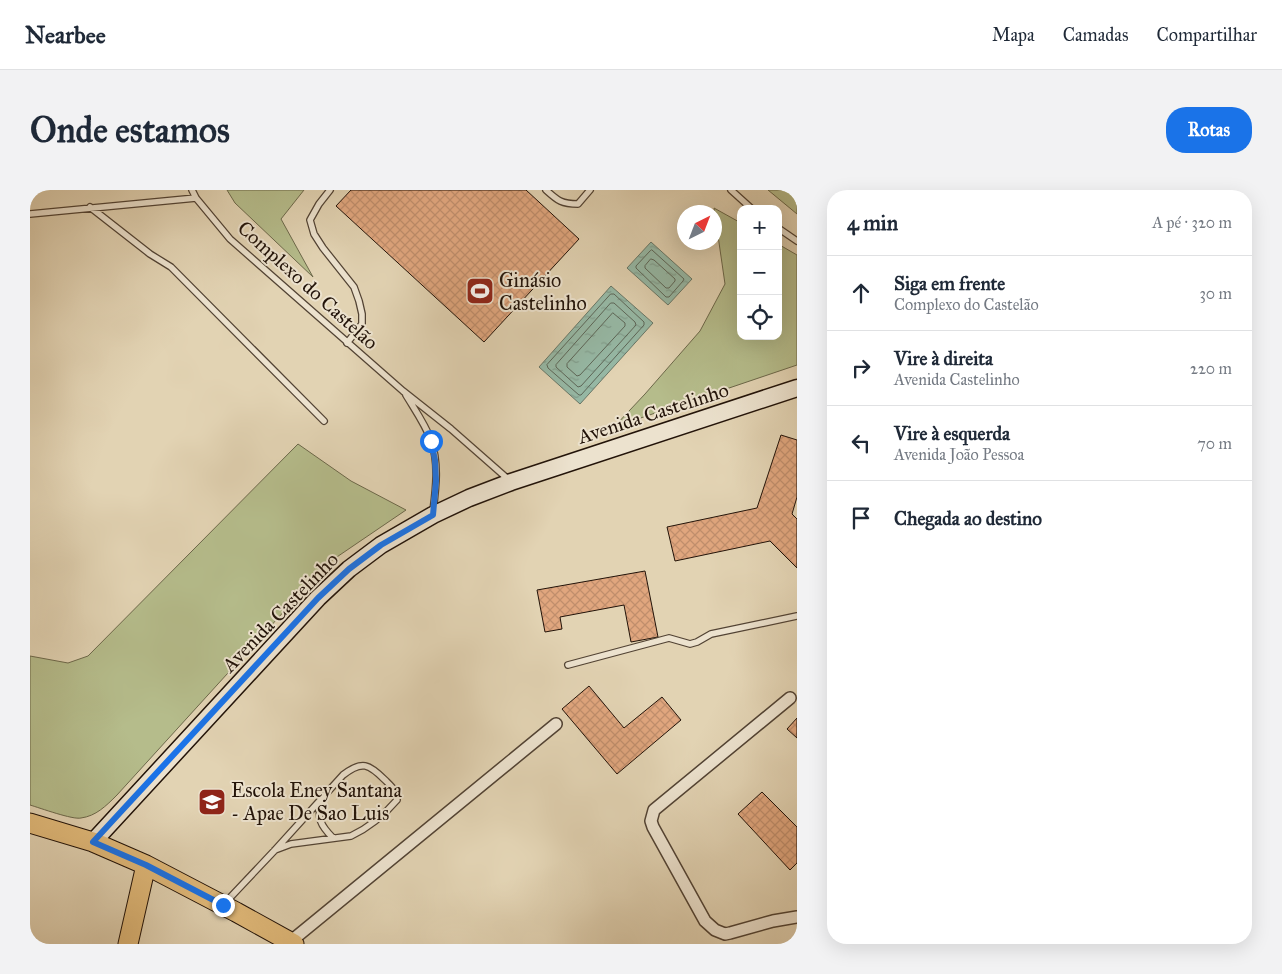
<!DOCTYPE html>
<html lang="pt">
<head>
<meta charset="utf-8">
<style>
	:root { --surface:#fff; --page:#f2f2f3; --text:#1f2937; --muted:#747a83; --line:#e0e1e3; --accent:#1a73e8 }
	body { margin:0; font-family:"IM FELL Great Primer",serif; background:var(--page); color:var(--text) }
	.controls { position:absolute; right:15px; top:15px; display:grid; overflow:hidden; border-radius:10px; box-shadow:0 5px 20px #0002 }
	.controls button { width:45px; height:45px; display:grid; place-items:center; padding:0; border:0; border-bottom:1px solid var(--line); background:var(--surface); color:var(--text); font:25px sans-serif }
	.compass { position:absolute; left:647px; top:15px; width:45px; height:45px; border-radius:50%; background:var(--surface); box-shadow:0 5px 20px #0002; rotate:42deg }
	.stop { position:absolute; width:15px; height:15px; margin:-11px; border:4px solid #1a73e8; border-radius:50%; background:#fff }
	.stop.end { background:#1a73e8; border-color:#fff; box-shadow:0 1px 5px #0008 }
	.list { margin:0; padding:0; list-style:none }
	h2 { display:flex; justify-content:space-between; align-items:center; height:65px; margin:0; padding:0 20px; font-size:21px }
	h2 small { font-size:16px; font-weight:400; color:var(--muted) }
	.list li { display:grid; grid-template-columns:32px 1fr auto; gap:15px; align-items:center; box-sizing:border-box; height:75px; padding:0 20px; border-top:1px solid var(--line) }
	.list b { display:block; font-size:19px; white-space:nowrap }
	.list p { margin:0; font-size:16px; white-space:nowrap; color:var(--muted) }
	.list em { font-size:16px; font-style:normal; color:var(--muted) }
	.icon { flex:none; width:28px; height:28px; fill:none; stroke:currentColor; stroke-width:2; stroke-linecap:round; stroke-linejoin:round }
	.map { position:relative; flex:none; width:767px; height:754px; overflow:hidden; border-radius:20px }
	header { display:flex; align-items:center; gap:30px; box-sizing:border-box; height:70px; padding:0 25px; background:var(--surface); border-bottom:1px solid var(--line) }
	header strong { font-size:24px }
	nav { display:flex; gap:28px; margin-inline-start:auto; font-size:18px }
	.intro { display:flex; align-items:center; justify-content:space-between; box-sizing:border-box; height:120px; padding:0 30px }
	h1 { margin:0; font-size:35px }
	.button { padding:12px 22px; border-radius:20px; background:var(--accent); color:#fff; font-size:18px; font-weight:700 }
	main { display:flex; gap:30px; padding:0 30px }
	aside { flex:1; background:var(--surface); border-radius:20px; box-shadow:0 5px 20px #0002 }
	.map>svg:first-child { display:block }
	.grass { fill:#b5bc8b; stroke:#6c684a }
	.water { fill:url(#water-ripples); stroke:#687767 }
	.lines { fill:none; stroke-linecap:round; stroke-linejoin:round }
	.shore { stroke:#5c6658; stroke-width:1 }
	.building { fill:url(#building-cross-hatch); stroke:#221309 }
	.lane-casing { stroke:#524334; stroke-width:8 }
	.street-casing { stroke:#524334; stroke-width:14 }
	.secondary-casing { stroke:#221309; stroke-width:19 }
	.primary-casing { stroke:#221309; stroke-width:21 }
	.lane { stroke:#ece2ce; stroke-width:5.5 }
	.street { stroke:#ece2ce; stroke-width:11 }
	.secondary { stroke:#ece2ce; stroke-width:16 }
	.primary { stroke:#e1ba7a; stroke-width:19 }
	.route { stroke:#1a73e8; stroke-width:6 }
	.labels { text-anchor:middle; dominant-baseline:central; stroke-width:4; stroke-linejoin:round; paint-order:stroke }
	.poi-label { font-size:20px; fill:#221309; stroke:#ece2ce; text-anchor:start }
	.street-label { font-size:20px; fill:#221309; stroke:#ece2ce }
</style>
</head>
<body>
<header>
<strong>Nearbee</strong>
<nav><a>Mapa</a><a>Camadas</a><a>Compartilhar</a></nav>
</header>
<div class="intro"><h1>Onde estamos</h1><a class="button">Rotas</a></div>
<main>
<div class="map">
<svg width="767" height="754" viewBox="0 0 767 754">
	<defs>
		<pattern id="water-ripples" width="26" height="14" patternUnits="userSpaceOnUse" patternTransform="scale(1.25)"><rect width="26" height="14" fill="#96b9a6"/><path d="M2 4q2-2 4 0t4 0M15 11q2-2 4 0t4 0" fill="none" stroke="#819e8e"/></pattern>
		<pattern id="building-cross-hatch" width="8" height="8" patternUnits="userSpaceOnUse" patternTransform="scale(1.25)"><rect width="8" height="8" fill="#e0a67e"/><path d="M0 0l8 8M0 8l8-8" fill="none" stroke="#c08e6c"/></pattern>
	</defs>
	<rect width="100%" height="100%" fill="#e2d3b3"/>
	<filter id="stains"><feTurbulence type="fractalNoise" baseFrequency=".004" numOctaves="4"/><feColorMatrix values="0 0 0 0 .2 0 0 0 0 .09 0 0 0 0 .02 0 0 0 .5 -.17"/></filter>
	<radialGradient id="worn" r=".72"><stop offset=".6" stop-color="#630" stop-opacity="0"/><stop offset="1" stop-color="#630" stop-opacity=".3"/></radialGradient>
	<path class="grass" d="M197,0h77l-23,29 32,58 -78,-74z
		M738,0h29v24z
		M684,18l27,15v113h37v-92l19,11v110l-183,62 31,-33 55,-63 25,-47z
		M268,254l53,37 55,29 -78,53 -211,232c-11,11 -21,21 -36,23 -8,2 -41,-10 -51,-13v-149l38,7 20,-7z"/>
	<path class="water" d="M621,52l41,37 -24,26 -41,-37z
		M581,96l42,37 -73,81 -41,-37z"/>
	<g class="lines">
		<path class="shore" d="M622,60l32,29 -1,2 -14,16h-3l-30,-29v-2l14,-15z
			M621,69l3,1 21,19v2l-6,7h-3l-21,-20v-2z
			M581,104h3l30,28v3l-63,70h-2l-31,-27 -1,-3z
			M581,113h3l21,19 1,3 -55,61 -3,1 -22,-20v-2z
			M583,123l12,10v3l-45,49 -3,1 -10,-9v-3z"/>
	</g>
	<path class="building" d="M321,0h175l53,49 -95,103 -148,-136z
		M751,245l16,5v57l-5,17 5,5v49l-27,-27 -95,20 -8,-34 90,-19z
		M615,381l13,66 -27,5 -7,-37 -64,12 2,12 -17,3 -8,-42z
		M559,496l35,42 38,-31 19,23 -64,54 -55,-65z
		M767,528v20l-10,-9z
		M732,602l35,35v36l-7,7 -52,-56z"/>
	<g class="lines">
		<defs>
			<path id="lane" d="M162,0l4,8 34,41 173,152 48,38 58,51
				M300,0l-11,14 -9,16 4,14 9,14 31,39 5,14 3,13v10l-15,19
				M516,0c12,11 16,14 32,14l12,-14
				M701,0l21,19
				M60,17l60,47 21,13 153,154
				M0,24l166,-16
				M748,38l19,13
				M376,205c9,15 19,29 25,45 8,23 5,48 2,71
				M538,475l101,-27 21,6 7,-2 14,-8 86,-18
				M292,610c-6,18 -1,26 11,38
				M195,713l50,-53 68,-75c19,-15 26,-11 42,5 7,7 11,10 12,20 -12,14 -29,28 -46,36l-60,8 -16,6"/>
			<path id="street" d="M760,508l-136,112 -3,11 2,6 52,94 10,9 10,4 5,-1 43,-12 24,-4
				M260,752l266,-218"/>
			<path id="secondary" d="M63,652l225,-244 31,-29 32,-24 52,-30 36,-17 42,-16 286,-94"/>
			<path id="primary" d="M0,633l63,19 53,23 90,47 58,32
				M98,754l18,-79"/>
		</defs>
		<use href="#lane" class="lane-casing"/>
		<use href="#street" class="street-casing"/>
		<use href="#secondary" class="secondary-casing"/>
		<use href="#primary" class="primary-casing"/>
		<use href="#lane" class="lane"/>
		<use href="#street" class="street"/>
		<use href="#secondary" class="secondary"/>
		<use href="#primary" class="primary"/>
	</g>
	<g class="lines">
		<path class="route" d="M193,715l-77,-40 -53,-23 225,-244 31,-29 32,-24 52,-30 3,-34 -1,-21 -4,-19"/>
	</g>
	<defs>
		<symbol id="stadium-square" viewBox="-11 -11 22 22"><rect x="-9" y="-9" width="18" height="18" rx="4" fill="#8f2418" stroke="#ece2ce"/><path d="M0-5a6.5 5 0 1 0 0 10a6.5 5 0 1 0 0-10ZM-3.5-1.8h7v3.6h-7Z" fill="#fff"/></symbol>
		<symbol id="school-square" viewBox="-11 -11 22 22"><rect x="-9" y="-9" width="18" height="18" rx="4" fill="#8f2418" stroke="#ece2ce"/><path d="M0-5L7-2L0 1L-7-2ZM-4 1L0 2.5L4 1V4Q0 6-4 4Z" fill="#fff"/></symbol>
	</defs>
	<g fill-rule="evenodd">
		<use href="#stadium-square" x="434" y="85" width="32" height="32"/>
		<use href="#school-square" x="166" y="596" width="32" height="32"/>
	</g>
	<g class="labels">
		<g class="poi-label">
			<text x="469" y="90">Ginásio<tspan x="469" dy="23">Castelinho</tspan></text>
			<text x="201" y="600">Escola Eney Santana<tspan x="201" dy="23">- Apae De Sao Luis</tspan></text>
		</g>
		<g class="street-label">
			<text transform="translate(278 95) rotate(42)">Complexo do Castelão</text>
			<text transform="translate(623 223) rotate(-18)">Avenida Castelinho</text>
			<text transform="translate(250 422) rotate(-46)">Avenida Castelinho</text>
		</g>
	</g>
	<rect width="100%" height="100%" filter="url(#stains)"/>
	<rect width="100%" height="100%" fill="url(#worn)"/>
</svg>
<div class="controls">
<button>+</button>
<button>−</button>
<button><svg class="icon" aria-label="locate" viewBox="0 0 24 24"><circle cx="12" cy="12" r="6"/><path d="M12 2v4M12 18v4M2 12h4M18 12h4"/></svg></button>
</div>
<svg class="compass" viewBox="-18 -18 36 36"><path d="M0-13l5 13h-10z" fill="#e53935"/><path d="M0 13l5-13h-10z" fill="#747a83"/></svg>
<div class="stop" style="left:401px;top:251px"></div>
<div class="stop end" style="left:193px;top:715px"></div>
</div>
<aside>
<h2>4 min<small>A pé · 320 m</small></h2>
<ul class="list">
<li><svg class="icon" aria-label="ahead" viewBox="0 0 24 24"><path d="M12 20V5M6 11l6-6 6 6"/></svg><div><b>Siga em frente</b><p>Complexo do Castelão</p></div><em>30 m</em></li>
<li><svg class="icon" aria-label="right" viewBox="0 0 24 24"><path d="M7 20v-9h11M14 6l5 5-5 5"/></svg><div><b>Vire à direita</b><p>Avenida Castelinho</p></div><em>220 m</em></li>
<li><svg class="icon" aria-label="left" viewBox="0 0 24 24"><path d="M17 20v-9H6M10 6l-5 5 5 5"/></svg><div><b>Vire à esquerda</b><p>Avenida João Pessoa</p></div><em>70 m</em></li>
<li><svg class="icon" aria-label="arrive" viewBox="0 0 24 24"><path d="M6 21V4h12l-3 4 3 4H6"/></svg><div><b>Chegada ao destino</b></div></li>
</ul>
</aside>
</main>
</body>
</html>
